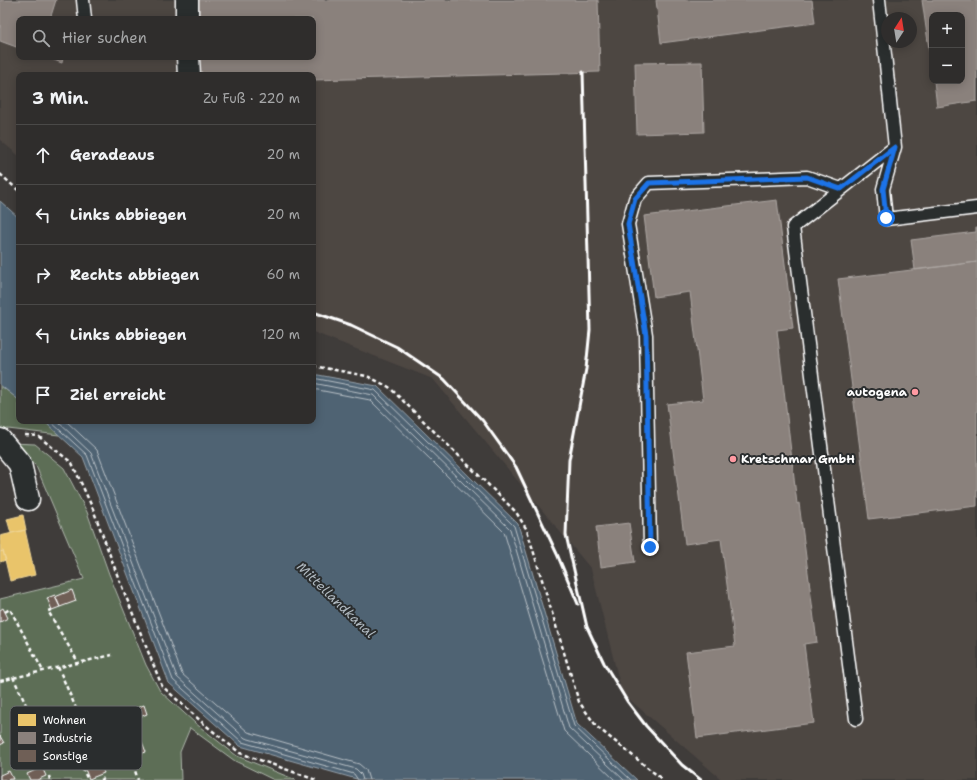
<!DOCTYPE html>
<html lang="de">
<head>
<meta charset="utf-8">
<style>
	:root { --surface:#2f2d2c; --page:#373534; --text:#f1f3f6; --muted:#a7a8a9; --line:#4a4948 }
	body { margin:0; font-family:"Shantell Sans",sans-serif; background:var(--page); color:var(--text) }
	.controls { position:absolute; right:12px; top:12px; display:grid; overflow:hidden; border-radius:8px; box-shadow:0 2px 10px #0003 }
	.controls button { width:36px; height:36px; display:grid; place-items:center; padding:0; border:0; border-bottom:1px solid var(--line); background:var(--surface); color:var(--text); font:20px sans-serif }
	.compass { position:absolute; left:881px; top:12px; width:36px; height:36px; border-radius:50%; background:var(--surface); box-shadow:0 2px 10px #0003; rotate:12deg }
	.stop { position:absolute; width:12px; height:12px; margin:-9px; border:3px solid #1a73e8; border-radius:50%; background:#fff }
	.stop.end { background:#1a73e8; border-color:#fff; box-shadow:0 1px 4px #0008 }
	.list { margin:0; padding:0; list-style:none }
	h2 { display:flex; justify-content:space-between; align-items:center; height:52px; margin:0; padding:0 16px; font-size:17px }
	h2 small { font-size:13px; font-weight:400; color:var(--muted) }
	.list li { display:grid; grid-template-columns:26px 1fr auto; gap:12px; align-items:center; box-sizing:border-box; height:60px; padding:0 16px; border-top:1px solid var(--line) }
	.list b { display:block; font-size:15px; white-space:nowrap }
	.list em { font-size:13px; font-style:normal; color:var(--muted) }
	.icon { flex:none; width:22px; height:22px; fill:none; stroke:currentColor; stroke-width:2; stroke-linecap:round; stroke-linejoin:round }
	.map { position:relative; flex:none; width:977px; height:780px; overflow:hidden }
	.search { position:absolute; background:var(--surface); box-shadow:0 2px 10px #0003; left:16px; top:16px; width:300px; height:44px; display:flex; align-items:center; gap:10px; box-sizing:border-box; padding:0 14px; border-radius:8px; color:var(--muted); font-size:15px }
	.panel { position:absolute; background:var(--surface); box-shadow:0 2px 10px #0003; left:16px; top:72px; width:300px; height:352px; border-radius:8px }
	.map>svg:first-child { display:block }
	.built { fill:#4d4642; fill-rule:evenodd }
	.green { fill:#5d6e57; stroke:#aeb6ab }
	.water { fill:#4f6373; stroke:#95a1ab }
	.homes { fill:#e9c46a; stroke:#f0d697 }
	.industry { fill:#8a817c; stroke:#ada7a3 }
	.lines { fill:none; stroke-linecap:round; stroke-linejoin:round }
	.shore { stroke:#b9c1c7; stroke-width:1 }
	.building { fill:#6f5f56; stroke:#fff }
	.service-casing { stroke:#fff; stroke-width:15 }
	.minor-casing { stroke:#fff; stroke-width:25 }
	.path { stroke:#fff; stroke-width:2.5; stroke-dasharray:4 3; stroke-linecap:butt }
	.service { stroke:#2a2d2e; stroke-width:12 }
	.minor { stroke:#2a2d2e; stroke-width:22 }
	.rail { stroke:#fff; stroke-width:3 }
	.route { stroke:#1a73e8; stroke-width:5 }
	.poi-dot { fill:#ff9aa2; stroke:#2a2d2e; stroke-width:1.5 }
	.labels { text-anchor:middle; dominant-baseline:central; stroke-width:4; stroke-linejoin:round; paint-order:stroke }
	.poi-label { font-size:12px; font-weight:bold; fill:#fff; stroke:#2a2d2e; text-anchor:end }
	.water-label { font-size:13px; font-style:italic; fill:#b0b9c0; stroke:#2a2d2e }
	.key { fill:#2a2d2e; stroke:#6a6c6d; stroke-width:1 }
	.key-label { font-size:11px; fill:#fff }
</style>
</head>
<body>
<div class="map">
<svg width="977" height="780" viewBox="0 0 977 780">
	<rect width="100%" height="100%" fill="#3f3c3a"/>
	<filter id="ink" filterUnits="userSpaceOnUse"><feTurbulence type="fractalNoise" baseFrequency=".025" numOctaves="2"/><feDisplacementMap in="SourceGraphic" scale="8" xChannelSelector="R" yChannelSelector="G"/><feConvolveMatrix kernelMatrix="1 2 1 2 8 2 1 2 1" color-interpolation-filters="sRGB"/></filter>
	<g filter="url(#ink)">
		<path class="built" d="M0,0h977v780h-255l-100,-87 -31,-124 -158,-190 -120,-47v-257h-294v81l-19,-16zM932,15h30v66h-30zM887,18h24v24h-24zM19,19h294v38h-294z"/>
		<path class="green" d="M0,385l19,15v21h25l15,14 -51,-6 -8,2z
			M11,443l24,1 29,24 23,44 22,62 37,91 14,26 35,32 42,33 59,24h-22l-39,-19 -45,-33 -10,24 1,28h-181v-181l84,-20 -48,-113z"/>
		<path class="water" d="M0,201l19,17v182l-19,-15z
			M313,374l64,12 141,138 59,200 60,56h-277l-120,-34 -71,-63 -86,-226 -39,-36h269z"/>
		<path class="homes" d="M23,515l3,15 -15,3 -4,-14z
			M25,530l10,45 -25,6 -7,-30 -3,1v-16z
			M3,551l3,9 -6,2v-10z"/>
		<path class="industry" d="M0,0h56l-6,19h-31v29l-19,-7z
			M198,0h400l2,72 -287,8v-5h-113l-1,-18h114v-38h-115z
			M656,0h156l3,23 -154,20z
			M922,0h55v101l-40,6 -3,-26h28v-66h-30v55z
			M46,57h17l-1,6z
			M702,62l2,70 -67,2 -2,-71z
			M777,200l16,128 -16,2 20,174 2,-1 18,139 -13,2 10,79 -117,15 -11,-86 49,-6 -14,-107 -36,5 -18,-140 36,-4 -13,-108 -36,5 -10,-81z
			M976,228h1v34l-62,8 -4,-30 65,-8z
			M977,262v244l-108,13 -31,-240z
			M629,523l6,39 -34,5 -5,-40z"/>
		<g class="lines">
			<path class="shore" d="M313,378l62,12 139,136 60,200 57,54
				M313,383l60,12 137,134 59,199 55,52
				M313,389l57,11 134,132 60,199 51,49
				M50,421l37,34 86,225 69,62 112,32 4,6
				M57,421l34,32 86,224 68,61 111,31 5,5 2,6
				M66,421l31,29 85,224 66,58 111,32 7,6 3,10"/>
		</g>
		<path class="building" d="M72,590l4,11 -16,6 -5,-10z
			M55,595l5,12 -8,3 -5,-12z
			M3,608l5,10 -8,4v-12z
			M144,705l3,9 -15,6 -3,-9z
			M0,736l4,7 -4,2z
			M142,742l4,10 -15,5 -4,-10z
			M95,752l9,21 -15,6 -9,-22z
			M42,767l4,9 -9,4h-7l-3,-6z
			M9,771l4,8 -13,1v-5z"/>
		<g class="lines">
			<defs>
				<path id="service" d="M83,0l2,19
					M879,0l16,147 -12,42 3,30 91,-11
					M650,547l-4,-212 -18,-111 7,-25 14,-16 158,-6 34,12
					M856,719l-63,-492 102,-80"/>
				<path id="minor" d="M187,0v19
					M188,57l1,18
					M0,440l20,24 8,35"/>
			</defs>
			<use href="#service" class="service-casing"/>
			<use href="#minor" class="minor-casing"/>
			<path class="path" d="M0,174l19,17
				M313,366l54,10 22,11 127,125 11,18 52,172 18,25 66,53
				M25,435l13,1 34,27 21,46 25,68 44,109 42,38 36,29 76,27
				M52,610l-4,1 30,51
				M5,612l5,-3 33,62
				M58,667l27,62
				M13,677l21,45
				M0,681l112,-26
				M76,755l12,25
				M131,758l7,22
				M49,776l1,4
				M100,780l5,-2"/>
			<use href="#service" class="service"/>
			<use href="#minor" class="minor"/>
			<path class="rail" d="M583,72l7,258 -4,39 -17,91 -3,75 21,92 17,36 23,38 19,25 36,39 19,15
				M313,312l38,13 46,22 47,32 39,42 33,46 41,87 21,50"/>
		</g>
	</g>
	<g class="lines" filter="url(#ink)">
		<path class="route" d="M650,547l-4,-212 -18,-111 7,-25 14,-16 158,-6 34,12 54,-42 -12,42 3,29"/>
	</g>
	<g class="poi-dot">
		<circle cx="915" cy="392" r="4"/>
		<circle cx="733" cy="459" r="4"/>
	</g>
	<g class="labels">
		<g class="poi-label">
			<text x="907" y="392">autogena</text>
			<text x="741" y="459" text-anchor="start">Kretschmar GmbH</text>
		</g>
		<g class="water-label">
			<text transform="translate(336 600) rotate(44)">Mittellandkanal</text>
		</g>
	</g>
	<rect x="10" y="706" width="132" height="64" rx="6" class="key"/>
	<rect x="18" y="714" width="18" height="12" fill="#e9c46a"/>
	<rect x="18" y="732" width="18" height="12" fill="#8a817c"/>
	<rect x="18" y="750" width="18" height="12" fill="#6f5f56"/>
	<g class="key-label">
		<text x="43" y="724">Wohnen</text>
		<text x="43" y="742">Industrie</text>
		<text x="43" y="760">Sonstige</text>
	</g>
</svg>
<div class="controls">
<button>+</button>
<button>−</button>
</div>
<svg class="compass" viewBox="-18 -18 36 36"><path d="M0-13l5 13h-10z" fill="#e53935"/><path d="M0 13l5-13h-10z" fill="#a7a8a9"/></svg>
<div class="stop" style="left:886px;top:218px"></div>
<div class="stop end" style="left:650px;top:547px"></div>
<div class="search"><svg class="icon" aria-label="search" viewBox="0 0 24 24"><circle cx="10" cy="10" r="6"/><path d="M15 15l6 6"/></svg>Hier suchen</div>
<section class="panel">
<h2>3 Min.<small>Zu Fuß · 220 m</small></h2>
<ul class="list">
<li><svg class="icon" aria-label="ahead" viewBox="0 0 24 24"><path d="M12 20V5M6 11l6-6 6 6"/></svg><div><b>Geradeaus</b></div><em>20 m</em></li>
<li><svg class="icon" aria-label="left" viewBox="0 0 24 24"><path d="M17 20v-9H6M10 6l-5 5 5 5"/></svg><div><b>Links abbiegen</b></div><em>20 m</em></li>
<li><svg class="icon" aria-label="right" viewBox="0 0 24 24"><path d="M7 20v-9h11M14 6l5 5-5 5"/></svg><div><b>Rechts abbiegen</b></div><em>60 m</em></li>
<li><svg class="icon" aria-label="left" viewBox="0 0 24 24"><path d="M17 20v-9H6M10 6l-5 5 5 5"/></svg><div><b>Links abbiegen</b></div><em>120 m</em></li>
<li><svg class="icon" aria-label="arrive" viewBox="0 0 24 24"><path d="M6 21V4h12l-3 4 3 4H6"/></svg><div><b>Ziel erreicht</b></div></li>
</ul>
</section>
</div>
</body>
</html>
